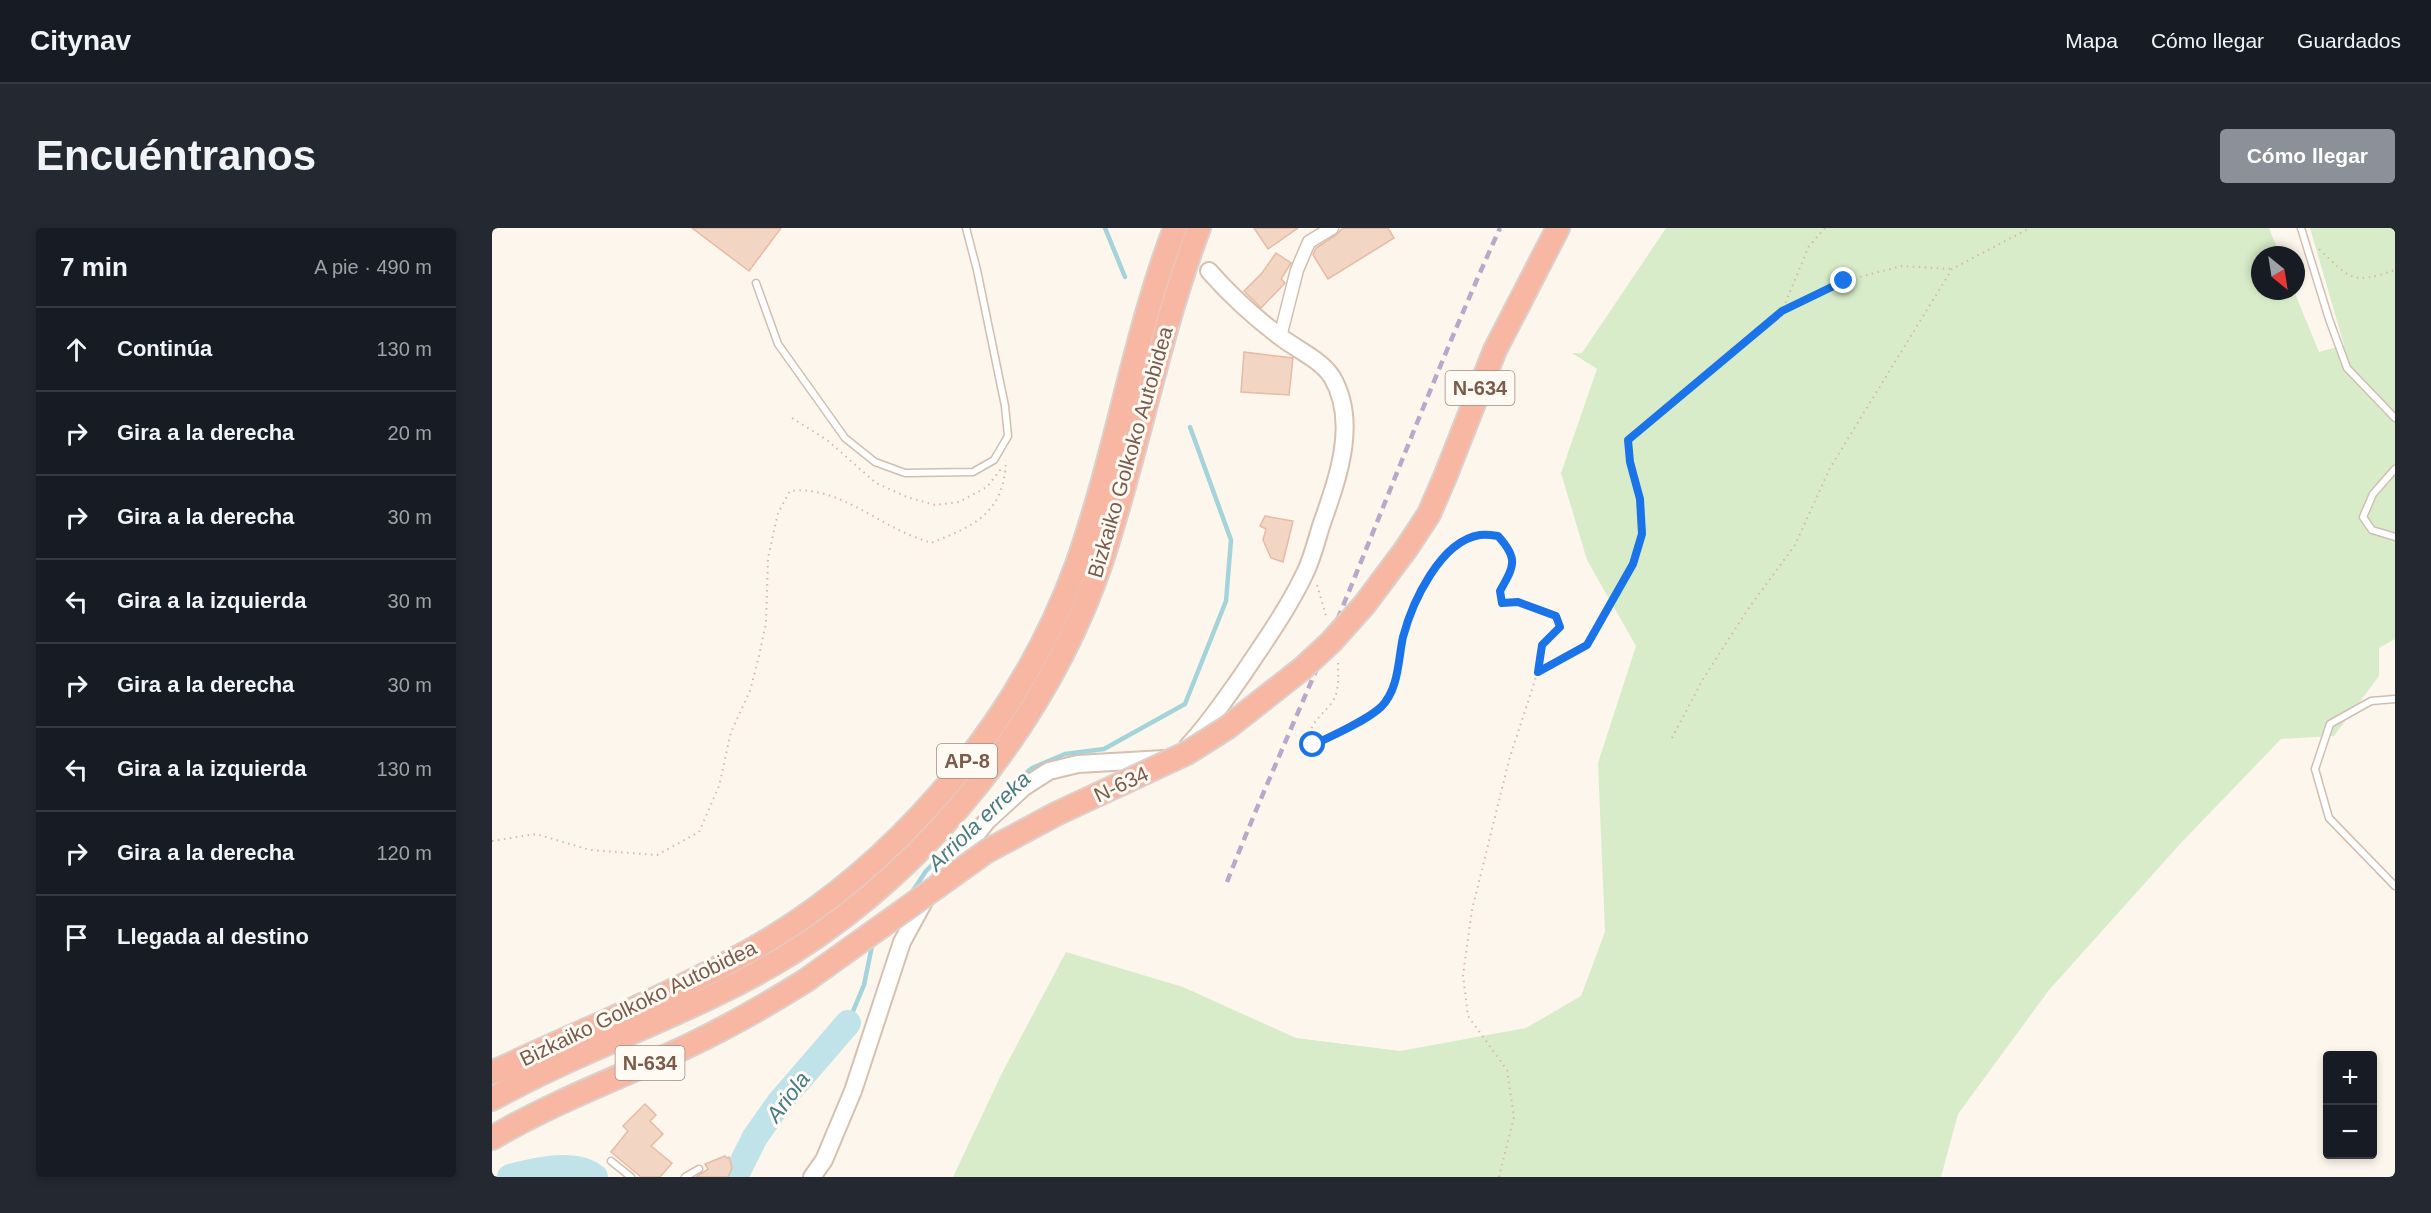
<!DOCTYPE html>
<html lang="es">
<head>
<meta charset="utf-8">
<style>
	:root { --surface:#171b24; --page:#242831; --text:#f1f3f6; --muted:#9ea1a6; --line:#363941; --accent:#8c9099 }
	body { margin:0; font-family:Arial,sans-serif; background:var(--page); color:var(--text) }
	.controls { position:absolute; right:18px; bottom:18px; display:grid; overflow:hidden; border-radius:6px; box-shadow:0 3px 9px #0003 }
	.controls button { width:54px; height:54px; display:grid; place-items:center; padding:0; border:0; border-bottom:2px solid var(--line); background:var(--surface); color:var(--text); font:30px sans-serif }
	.compass { position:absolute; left:1759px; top:18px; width:54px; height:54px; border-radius:50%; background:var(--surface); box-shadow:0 3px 9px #0003; rotate:150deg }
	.stop { position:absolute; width:18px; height:18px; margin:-14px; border:4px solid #1a73e8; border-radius:50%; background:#fff }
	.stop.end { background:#1a73e8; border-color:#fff; box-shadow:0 2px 6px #0008 }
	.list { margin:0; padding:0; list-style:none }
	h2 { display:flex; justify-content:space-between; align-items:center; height:78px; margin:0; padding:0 24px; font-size:26px }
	h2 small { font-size:20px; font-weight:400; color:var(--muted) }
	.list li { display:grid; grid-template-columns:39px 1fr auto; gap:18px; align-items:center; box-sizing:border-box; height:84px; padding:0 24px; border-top:2px solid var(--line) }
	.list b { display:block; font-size:22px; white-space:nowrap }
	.list em { font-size:20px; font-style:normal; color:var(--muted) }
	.icon { flex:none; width:33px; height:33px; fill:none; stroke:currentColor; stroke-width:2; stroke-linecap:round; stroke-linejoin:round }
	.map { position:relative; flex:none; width:1903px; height:949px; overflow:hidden; border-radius:6px }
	header { display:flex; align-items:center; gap:36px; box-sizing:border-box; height:84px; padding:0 30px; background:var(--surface); border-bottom:2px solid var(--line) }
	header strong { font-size:28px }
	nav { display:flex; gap:33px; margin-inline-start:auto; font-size:21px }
	.intro { display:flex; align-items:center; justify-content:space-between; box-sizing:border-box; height:144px; padding:0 36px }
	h1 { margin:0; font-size:42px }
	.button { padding:15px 27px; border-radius:6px; background:var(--accent); color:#fff; font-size:21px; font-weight:700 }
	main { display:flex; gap:36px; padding:0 36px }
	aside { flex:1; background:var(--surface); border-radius:6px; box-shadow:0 3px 9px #0003 }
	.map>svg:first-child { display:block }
	.green { fill:#d8ecc9 }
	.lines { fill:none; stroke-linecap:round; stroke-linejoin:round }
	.stream { stroke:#a5d3da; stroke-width:4.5 }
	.river { stroke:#bfe3e8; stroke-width:26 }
	.building { fill:#f3d5c3; stroke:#e6bba3; stroke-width:1.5 }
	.lane-casing { stroke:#d1beb0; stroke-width:9 }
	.street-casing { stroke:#d1beb0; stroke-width:15 }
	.secondary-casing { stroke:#d6c0b0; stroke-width:20 }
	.highway-casing { stroke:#dad1cd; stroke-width:26 }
	.path { stroke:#d9b8a5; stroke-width:2; stroke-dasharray:1.5 4.5; stroke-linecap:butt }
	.lane { stroke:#fff; stroke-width:6 }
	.street { stroke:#fff; stroke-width:12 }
	.secondary { stroke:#fff; stroke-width:16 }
	.highway { stroke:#f7b7a3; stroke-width:22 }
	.rail { stroke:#b9a8c9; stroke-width:4.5; stroke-dasharray:9 6; stroke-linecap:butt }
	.highway-bridge-casing { stroke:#dad1cd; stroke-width:26; stroke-linecap:butt }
	.highway-bridge { stroke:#f7b7a3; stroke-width:22 }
	.route { stroke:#1a73e8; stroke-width:8 }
	.labels { text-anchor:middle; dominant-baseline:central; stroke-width:6; stroke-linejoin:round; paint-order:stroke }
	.shield { fill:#fffaf3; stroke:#a28b7f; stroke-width:1.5 }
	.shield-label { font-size:20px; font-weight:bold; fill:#7a5c4d }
	.street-label { font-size:21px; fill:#7a5c4d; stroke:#fffaf3 }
	.water-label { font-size:22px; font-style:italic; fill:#437c86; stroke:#fffaf3 }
</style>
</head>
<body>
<header>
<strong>Citynav</strong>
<nav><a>Mapa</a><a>Cómo llegar</a><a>Guardados</a></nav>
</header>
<div class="intro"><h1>Encuéntranos</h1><a class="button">Cómo llegar</a></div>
<main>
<aside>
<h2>7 min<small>A pie · 490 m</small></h2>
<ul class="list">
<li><svg class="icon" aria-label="ahead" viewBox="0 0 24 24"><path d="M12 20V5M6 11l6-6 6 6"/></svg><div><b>Continúa</b></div><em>130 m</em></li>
<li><svg class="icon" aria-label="right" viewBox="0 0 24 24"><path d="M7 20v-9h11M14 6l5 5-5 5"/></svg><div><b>Gira a la derecha</b></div><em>20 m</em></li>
<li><svg class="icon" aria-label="right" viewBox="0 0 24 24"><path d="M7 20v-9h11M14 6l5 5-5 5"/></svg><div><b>Gira a la derecha</b></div><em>30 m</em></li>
<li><svg class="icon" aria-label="left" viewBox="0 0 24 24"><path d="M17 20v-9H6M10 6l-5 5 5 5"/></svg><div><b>Gira a la izquierda</b></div><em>30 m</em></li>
<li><svg class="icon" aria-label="right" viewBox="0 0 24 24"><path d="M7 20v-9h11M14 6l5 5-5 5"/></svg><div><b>Gira a la derecha</b></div><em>30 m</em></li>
<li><svg class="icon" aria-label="left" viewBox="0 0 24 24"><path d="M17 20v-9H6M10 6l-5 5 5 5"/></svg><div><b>Gira a la izquierda</b></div><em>130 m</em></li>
<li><svg class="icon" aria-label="right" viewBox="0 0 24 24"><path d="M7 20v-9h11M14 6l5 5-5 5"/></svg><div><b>Gira a la derecha</b></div><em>120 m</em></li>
<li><svg class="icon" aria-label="arrive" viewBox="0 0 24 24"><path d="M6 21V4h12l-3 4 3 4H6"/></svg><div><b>Llegada al destino</b></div></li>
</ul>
</aside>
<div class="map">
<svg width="1903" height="949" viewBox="0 0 1903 949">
	<rect width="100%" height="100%" fill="#fdf6ec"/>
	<path class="green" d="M1174,0h603l11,27h-20v36h34l25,61 25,-7 -34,-117h85v411l-16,9v28l-45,60 -53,3 -101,105 -131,146 -91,124 -17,63h-988l49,-104 64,-121 117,35 113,51 104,13 126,-23 55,-32 24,-64 -7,-169 38,-117 -49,-86 -26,-87 36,-104 -25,-16h10z"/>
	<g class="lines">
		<path class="stream" d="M613,0l20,49
			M418,667l16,-24 79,-79 27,-24 33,-14 39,-5 81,-45 41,-103 5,-61 -41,-113
			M356,795l16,-38 9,-44"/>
		<path class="river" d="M18,949c24,-6 65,-17 85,0
			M243,949l20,-40 24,-34 69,-80"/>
	</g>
	<path class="building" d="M200,0h89l-32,43z
		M762,0h44l-30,21z
		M851,0h45l6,10 -66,41 -15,-24 3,-7 20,-13z
		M784,25l15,10 -10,16 4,4 -24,25 -17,-17 18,-18z
		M752,124l49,6 -4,37 -48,-3z
		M773,288l28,5 -10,41 -12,-4 -8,-18 3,-11 -6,-3z
		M153,876l11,11 -6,6 13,13 -12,12 21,17 -12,14h-19l-30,-25 17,-21 -5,-5z
		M233,928l2,2 2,-1 3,11 -4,9h-32l12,-8 -3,-5z"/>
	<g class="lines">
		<defs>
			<path id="lane" d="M1809,0l28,91 18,49 48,50
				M264,55l22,61 67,94 30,24 30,11 68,-1 21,-12 14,-24 -3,-30 -28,-136 -11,-42
				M1903,241l-22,25 -10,23 9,13 23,7
				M1903,471l-24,2 -41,23 -15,45 14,49 66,68
				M119,933l20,16
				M193,949l14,-8"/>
			<path id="street" d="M788,109l17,-67 12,-28 23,-14"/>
			<path id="secondary" d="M696,518c21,-22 38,-48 55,-72 22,-33 45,-65 62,-101 7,-14 11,-31 16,-47 16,-46 38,-103 11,-149 -11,-17 -34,-27 -50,-39 -27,-20 -51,-42 -73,-67
				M320,949l12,-17 29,-69 49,-149 25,-46 60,-75 37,-34 25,-16 29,-7 86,-5"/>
			<path id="highway" d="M914,321l23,-35 16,-37 50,-127 63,-122
				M0,845c80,-38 163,-71 241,-113 154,-81 283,-230 343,-393 40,-111 57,-229 99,-339
				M0,871c98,-55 206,-87 301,-147 139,-88 256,-235 309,-392 36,-109 56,-223 97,-332
				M0,910c61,-36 128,-61 192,-90 42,-20 81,-42 121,-67"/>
		</defs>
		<use href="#lane" class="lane-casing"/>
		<use href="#street" class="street-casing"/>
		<use href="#secondary" class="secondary-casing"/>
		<use href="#highway" class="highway-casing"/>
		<path class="path" d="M1333,0l-16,18 -27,65 62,-30 58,-15 50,3
			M1827,21c32,30 32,36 76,21
			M300,190l35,22 49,43 31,14 28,8 24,-3 28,-15 14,-18
			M825,357l10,34
			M846,435c0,13 2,31 -8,42 -10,12 -16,15 -22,31l5,9c18,-8 54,-25 68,-38 18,-18 17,-47 22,-70 9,-34 36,-96 77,-102 6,-1 13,0 18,1 21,23 16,30 2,55l2,12c21,-2 35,5 54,13l4,11 -18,18 -4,26
			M1180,510l31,-59 45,-70 47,-64 35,-77 122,-199 78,-41
			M0,613l44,-7 54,16 67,5 42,-23 20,-46 12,-54 19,-41 9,-35 7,-33 2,-65 10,-45 12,-22c39,-5 73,21 107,38 11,6 23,10 34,14 45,-18 73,-30 75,-83
			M1007,949l15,-60 -7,-47 -39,-54 -5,-41 9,-65 37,-150 29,-89 49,-26 46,-81 9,-30 -2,-35 -10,-37 -2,-22 154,-129"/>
		<use href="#lane" class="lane"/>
		<use href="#street" class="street"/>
		<use href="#secondary" class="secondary"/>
		<use href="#highway" class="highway"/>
		<path class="rail" d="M735,654c37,-95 80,-187 118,-281 51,-124 99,-250 155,-373"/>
		<defs>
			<path id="highway-bridge" d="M313,753l182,-130 69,-37 131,-61 41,-26 75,-59 28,-26 34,-38 41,-55"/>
		</defs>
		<use href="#highway-bridge" class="highway-bridge-casing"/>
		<use href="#highway-bridge" class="highway-bridge"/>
	</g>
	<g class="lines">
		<path class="route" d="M821,517c19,-9 53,-24 68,-38 18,-18 17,-47 22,-70 9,-34 37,-96 77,-102 6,-1 12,0 18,1 21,23 16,30 2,55l2,12 16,-1 38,14 4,11 -18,18 -4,27 49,-27 46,-81 9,-30 -2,-35 -10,-37 -2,-22 154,-129 62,-30"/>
	</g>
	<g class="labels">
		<g class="shield">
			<rect x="953.5" y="143" width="69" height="34" rx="4.5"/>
			<rect x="445" y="516" width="60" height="34" rx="4.5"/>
			<rect x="123.5" y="818" width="69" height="34" rx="4.5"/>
		</g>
		<g class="shield-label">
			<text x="988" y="160">N-634</text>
			<text x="475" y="533">AP-8</text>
			<text x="158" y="835">N-634</text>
		</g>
		<g class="street-label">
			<text transform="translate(638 224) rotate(-74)">Bizkaiko Golkoko Autobidea</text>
			<text transform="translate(629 556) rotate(-25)">N-634</text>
			<text transform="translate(146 775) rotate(-26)">Bizkaiko Golkoko Autobidea</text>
		</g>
		<g class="water-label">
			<text transform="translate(487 593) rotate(-44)">Arriola erreka</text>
			<text transform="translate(296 869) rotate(-53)">Ariola</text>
		</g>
	</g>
</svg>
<div class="controls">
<button>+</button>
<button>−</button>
</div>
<svg class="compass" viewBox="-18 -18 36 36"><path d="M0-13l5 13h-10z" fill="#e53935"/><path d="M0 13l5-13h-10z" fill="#9ea1a6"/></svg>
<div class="stop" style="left:821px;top:517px"></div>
<div class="stop end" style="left:1352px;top:53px"></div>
</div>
</main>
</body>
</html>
